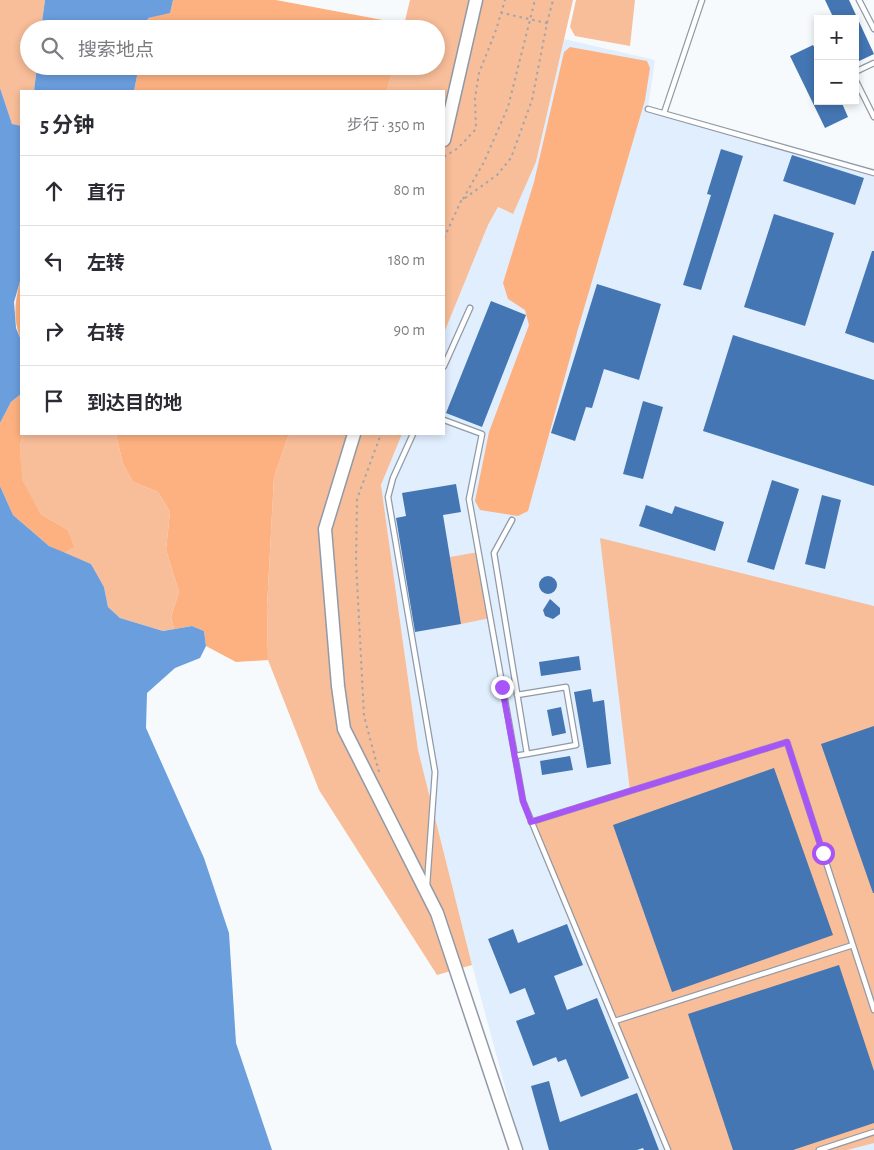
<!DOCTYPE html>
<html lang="zh">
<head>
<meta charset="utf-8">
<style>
	:root { --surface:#fff; --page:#f7f7f7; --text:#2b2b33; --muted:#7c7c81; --line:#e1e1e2 }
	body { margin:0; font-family:"Alegreya Sans","Noto Sans SC",sans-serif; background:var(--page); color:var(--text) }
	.controls { position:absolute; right:15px; top:15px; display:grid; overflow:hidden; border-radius:0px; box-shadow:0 2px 8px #0003 }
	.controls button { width:45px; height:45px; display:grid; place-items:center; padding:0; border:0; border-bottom:1px solid var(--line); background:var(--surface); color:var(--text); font:25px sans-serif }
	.stop { position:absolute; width:15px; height:15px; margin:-11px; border:4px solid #a855f7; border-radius:50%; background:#fff }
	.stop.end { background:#a855f7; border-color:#fff; box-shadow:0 1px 5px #0008 }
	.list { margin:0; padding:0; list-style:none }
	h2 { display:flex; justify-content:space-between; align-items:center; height:65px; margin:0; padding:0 20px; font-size:21px }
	h2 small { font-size:16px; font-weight:400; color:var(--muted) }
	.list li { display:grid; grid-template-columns:32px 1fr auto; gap:15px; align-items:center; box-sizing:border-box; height:70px; padding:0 20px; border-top:1px solid var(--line) }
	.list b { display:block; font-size:19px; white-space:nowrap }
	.list em { font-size:16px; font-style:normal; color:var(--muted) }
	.icon { flex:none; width:28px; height:28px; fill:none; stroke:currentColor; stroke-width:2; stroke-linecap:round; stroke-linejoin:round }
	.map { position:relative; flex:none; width:874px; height:1150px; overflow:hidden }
	.search { position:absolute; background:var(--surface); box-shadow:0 2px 8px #0003; left:20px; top:20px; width:425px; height:55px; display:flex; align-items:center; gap:12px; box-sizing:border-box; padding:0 18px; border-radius:28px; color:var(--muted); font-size:19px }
	.panel { position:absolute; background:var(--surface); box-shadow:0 2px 8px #0003; left:20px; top:90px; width:425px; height:345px; border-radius:0px }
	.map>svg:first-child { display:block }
	.built { fill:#e1eefe }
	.green { fill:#f8bd99 }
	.forest { fill:#fdb181 }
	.water { fill:#6a9edd }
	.building { fill:#4376b2 }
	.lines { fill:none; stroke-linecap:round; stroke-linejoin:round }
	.lane-casing { stroke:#909aa7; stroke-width:7 }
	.secondary-casing { stroke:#909aa7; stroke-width:15 }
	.path { stroke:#a2a6a9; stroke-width:2; stroke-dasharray:2.5 4; stroke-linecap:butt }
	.lane { stroke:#fff; stroke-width:4.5 }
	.secondary { stroke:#fff; stroke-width:12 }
	.route { stroke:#a855f7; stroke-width:6 }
</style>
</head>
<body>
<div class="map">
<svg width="874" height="1150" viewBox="0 0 874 1150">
	<rect width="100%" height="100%" fill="#f7fafc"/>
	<path class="built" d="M564,39l91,21 -7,48 226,65v977h-352l-50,-185 -54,-215 -37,-265 21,-51h42v-101l44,-108 10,-18 14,7 24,-52z"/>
	<path class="green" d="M0,0h45l-4,29h-12v37h8l-3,25h-13l-1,36 -8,-3 -12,-36z
		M410,0h163l-37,162 -23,52 -15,-7 -10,18 -44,108v-242h-57l7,-25h42v-37h-33z
		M576,0h59l-5,46 -55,-10 -5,-9z
		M23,434h93l7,30 10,18 25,10 12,20 -4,38 13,42 -8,25 3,12 -11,2 -43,-13 -12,-11 -4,-20 -13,-23 -28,-11 10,-7 -5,-16 -27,-16 -20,-34 -1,-34z
		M289,434h113l-21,51 37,265 54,215 -35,10 -118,-185 -51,-130 -1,-53 7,-130z
		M600,538l274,68v537l-27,7h-179l-137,-328 99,-31z
		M478,552l12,66 -29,6 -11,-67z"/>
	<path class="forest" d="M173,0h103l128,24 -1,5h-257l2,-11 22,-6z
		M570,47l77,14 3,7 -5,32 -67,229 -50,182 -10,5 -38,-6 -5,-9 14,-69 40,-107 -4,-15 -17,-11 -5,-16 31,-101 30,-130z
		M139,66h255l-7,25h-253z
		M21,278v62c-9,-22 -6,-40 0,-62z
		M21,394v40h2l-3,12 2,34 19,34 27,16 6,17 -11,6 -14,-7 -36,-31 -13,-29v-63l11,-21z
		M116,434h173l-15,43 -7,130 1,53 -32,2 -30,-16 -2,-15 -12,-5 -18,3 -3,-12 8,-25 -13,-42 4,-38 -12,-20 -25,-10 -10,-18z"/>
	<path class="water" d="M45,0h128l-3,13 -22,5 -2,11h-105z
		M37,66h102l-5,25h-100z
		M0,88l12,36 9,2v152l-7,24 2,26 5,12v54l-10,8 -11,21z
		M0,486l13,29 36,31 42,18 13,23 4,20 12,11 43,13 29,-5 12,5 2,15 -6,12 -25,10 -28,25 -1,35 58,130 25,75 7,110 36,107h-272z"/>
	<path class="building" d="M825,0h24l25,54 -19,9v-44h-21z
		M813,45l5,9v47h23l7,16 -23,11 -35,-72z
		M721,149l22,7 -42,134 -18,-5 28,-90 -4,-1z
		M792,155l72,23 -9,27 -72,-24z
		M774,214l60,19 -29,93 -61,-19z
		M872,251h2v92l-29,-10z
		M597,284l64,20 -22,76 -35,-11 -12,39 -6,-1 -11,34 -24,-8z
		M491,301l35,14 -44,112 -36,-14z
		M733,335l141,45v106l-171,-55z
		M643,401l20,6 -20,72 -20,-5z
		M772,480l27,9 -25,81 -27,-8z
		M456,484l5,28 -18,3 18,109 -46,8 -19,-114 10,-2 -4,-23z
		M822,495l19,5 -16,69 -20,-5z
		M646,505l26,9 3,-8 49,16 -9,29 -76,-25z
		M539 585a9 9 0 1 1 18 0a9 9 0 1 1-18 0Z
		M550,599l10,9v6l-7,5 -8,-3 -2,-6z
		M579,656l2,14 -40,6 -2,-14z
		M591,689l2,13 11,-2 7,64 -24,4 -13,-76z
		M561,707l5,26 -14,3 -5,-26z
		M874,726v167h-1l-52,-149z
		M570,756l3,14 -31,5 -2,-14z
		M774,768l59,167 -161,57 -59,-167z
		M567,924l16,41 -29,11 13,34 30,-12 32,80 -48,19 -15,-38 -8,3 -2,-5 -23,9 -17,-45 19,-7 -10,-26 -15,6 -22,-55 25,-10 5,14z
		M839,965l35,106v52l-81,27h-60l-45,-136z
		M549,1081l11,41 77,-29 22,57h-15l-1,-2 -6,2h-88l-18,-64z"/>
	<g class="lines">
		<defs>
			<path id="lane" d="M859,0l15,29
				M855,72l19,-9
				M855,79l19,38
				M648,109l226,64
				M664,113l38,-113
				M444,366l26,-58
				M444,420l38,14 -13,65 54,302 145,349
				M413,434l-20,44 -5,19 47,275 -8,113
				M512,520l-18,33 33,201 -12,2
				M517,695l49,-8 10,58 -49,9
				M531,822l256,-80 87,268
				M615,1021l238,-76
				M819,1150l55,-18"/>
			<path id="secondary" d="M444,140l32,-140
				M354,434l-29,95 13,157 6,43 93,184 79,237"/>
		</defs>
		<use href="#lane" class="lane-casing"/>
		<use href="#secondary" class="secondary-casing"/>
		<path class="path" d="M547,23l6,-23
			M444,157l14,-9 18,-19 -1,-31 4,-25 17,-43 9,-30
			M463,199l21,-37 24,-55 27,-107
			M444,238l17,-37 36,-26 14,-17 21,-58 15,-77 -45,-10
			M379,772l-15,-56 -8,-154 1,-63 24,-65"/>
		<use href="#lane" class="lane"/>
		<use href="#secondary" class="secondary"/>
	</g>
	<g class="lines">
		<path class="route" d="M502,687l21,114 8,21 256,-80 36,111"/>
	</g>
</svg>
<div class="controls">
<button>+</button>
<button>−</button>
</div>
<div class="stop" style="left:823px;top:853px"></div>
<div class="stop end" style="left:502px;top:687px"></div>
<div class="search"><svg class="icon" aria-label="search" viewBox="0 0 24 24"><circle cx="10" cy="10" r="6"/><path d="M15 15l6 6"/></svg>搜索地点</div>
<section class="panel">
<h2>5 分钟<small>步行 · 350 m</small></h2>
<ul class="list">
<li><svg class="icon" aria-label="ahead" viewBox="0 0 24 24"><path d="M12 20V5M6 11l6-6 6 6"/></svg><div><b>直行</b></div><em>80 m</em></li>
<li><svg class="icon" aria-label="left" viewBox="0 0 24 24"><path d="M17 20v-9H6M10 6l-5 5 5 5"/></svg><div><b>左转</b></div><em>180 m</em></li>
<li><svg class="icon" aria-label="right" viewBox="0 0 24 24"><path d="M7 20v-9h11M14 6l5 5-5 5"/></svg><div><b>右转</b></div><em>90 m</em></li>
<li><svg class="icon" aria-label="arrive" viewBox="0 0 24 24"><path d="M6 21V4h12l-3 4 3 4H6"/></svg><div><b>到达目的地</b></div></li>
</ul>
</section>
</div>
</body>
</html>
